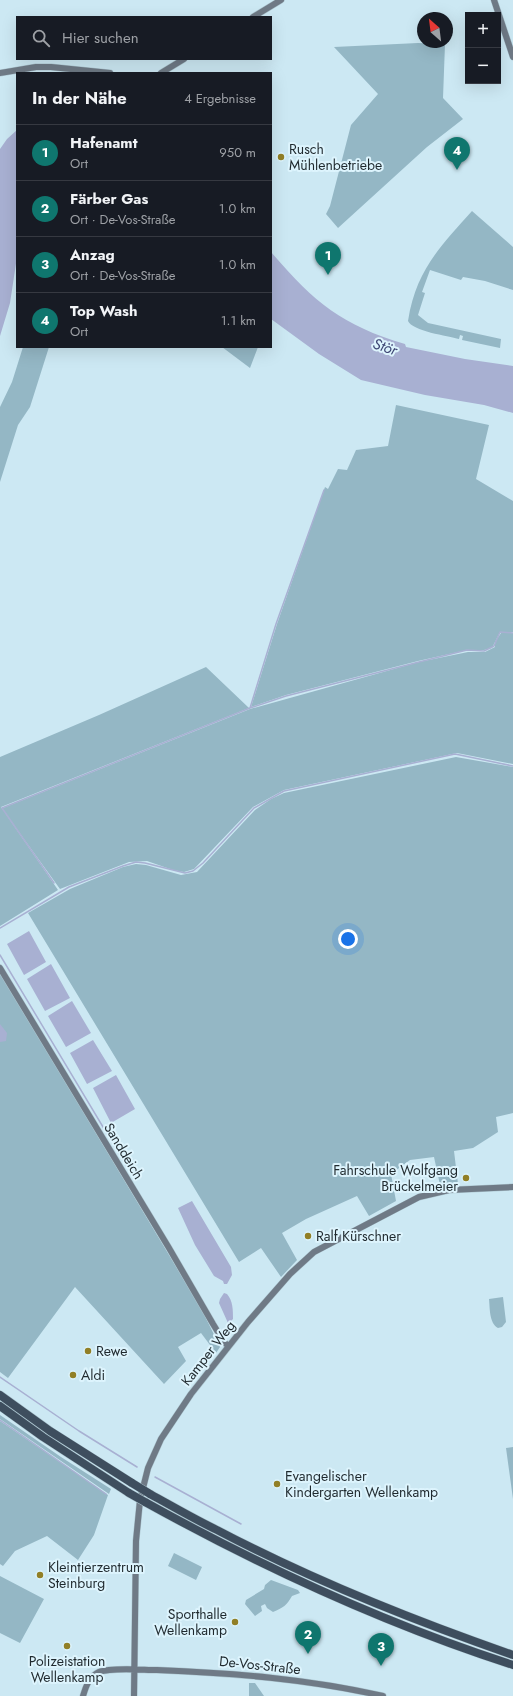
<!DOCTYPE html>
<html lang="de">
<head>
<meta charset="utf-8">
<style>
	:root { --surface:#171b24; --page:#20242c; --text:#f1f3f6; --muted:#9ea1a6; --line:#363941; --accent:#0f766e }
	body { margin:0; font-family:Jost,sans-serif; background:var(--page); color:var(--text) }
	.controls { position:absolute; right:12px; top:12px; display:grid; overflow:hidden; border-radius:0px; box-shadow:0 4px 16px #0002 }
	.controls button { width:36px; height:36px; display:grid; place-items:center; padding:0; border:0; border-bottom:1px solid var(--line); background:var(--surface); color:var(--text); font:20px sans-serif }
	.compass { position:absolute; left:417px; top:12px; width:36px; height:36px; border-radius:50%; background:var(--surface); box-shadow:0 4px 16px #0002; rotate:332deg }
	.you { position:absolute; left:348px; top:939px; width:14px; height:14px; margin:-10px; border:3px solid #fff; border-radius:50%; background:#1a73e8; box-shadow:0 0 0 6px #1a73e833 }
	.badge { display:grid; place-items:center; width:26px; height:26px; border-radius:50%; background:var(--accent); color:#fff; font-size:13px; font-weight:700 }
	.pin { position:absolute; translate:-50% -33px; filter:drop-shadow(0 1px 2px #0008) }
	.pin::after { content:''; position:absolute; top:21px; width:14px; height:12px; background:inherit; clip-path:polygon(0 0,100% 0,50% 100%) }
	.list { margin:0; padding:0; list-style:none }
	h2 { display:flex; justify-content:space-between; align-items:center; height:52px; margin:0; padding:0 16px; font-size:17px }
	h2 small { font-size:13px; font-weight:400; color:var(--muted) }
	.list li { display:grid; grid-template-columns:26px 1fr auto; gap:12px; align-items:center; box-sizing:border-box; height:56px; padding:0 16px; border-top:1px solid var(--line) }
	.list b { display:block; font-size:15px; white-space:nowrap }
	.list p { margin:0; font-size:13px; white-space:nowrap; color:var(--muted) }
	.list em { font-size:13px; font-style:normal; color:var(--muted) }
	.icon { flex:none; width:22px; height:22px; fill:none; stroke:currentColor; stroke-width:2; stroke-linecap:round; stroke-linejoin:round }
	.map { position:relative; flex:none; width:513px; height:1696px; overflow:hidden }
	.search { position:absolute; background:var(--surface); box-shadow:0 4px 16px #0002; left:16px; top:16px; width:256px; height:44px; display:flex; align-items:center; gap:10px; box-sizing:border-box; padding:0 14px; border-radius:0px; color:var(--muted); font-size:15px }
	.panel { position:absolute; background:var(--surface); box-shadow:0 4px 16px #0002; left:16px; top:72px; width:256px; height:276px; border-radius:0px }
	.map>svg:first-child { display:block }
	.green { fill:#94b7c5 }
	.water { fill:#a8b0d2 }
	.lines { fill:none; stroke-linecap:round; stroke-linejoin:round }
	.stream { stroke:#a8b0d2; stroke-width:1.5 }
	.secondary-casing { stroke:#adc6d0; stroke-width:7 }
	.highway-casing { stroke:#adc6d0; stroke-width:9 }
	.secondary { stroke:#6f7a86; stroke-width:6 }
	.highway { stroke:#3e4e5e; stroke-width:8 }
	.highway-bridge-casing { stroke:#adc6d0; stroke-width:9; stroke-linecap:butt }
	.highway-bridge { stroke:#3e4e5e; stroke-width:8 }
	.poi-dot { fill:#917f26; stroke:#ddf4fd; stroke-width:1.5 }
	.labels { text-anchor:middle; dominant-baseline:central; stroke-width:4; stroke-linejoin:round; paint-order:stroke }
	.poi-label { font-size:14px; fill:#1f292e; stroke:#ddf4fd; text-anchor:start }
	.street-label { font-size:14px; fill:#1f292e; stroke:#ddf4fd }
	.water-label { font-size:15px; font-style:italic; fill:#3d4573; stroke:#ddf4fd }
</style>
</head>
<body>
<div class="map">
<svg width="513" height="1696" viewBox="0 0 513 1696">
	<rect width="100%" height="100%" fill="#cce8f3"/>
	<path class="green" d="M418,43l27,1 -2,54 20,21 -36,28 -89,81 -12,-14 4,-8 21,-81 27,-31 -44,-47z
		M472,211l41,36v43l-28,-9 -22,-4 -2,3 -31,-10 -8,22 3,1 -7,22 10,8 73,16 -1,9 -38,-8 1,-4 -3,-1 -1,4c-11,-3 -47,-8 -51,-18 8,-51 32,-74 64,-110z
		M23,347h26l-19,60 -12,18 -18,57v-75l12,-25z
		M222,347h36l-8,21z
		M396,405l93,20 -13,54 37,22v131h-13l-8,16 -8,2h-17l-49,11 -132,34 -35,12 26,-83 48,-137 3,2 10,-20 9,1 9,-20 32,-4z
		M501,633h12v131l-56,-11 -173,37 -31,17 -59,62 -10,3 -11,-2 -26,-9 -18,1 -69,27 -57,-79v-2l247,-99 169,-47 49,-10h17l10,-5v-5z
		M206,667l43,41 -248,99 57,83 -58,36v-169l99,-42z
		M456,757l57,10v346l-17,4 2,15 -25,16 -19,3 4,33 -18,1 -6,-28 -24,3 -19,14 5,27 -27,15 -12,-20 -51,23 -24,14 15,27 -16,17 -20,-29 -22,14 -211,-349 42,-24 53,-22 13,-3 10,1 35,10 16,-3 58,-62 16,-11 13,-6z
		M0,973l202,337 18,37 -4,6 -15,-20 -23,14 8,14 -22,23 -89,-97 -67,91 -8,-6z
		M503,1297l3,25 -4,5 -4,1c-9,-5 -8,-20 -9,-29z
		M0,1415l61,42 50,32 -2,5 -109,-75z
		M0,1421l108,74 -14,40 -16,25 -31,-24 -32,15 -12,15 -3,-2z
		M513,1447v52l-7,-51z
		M174,1553l28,14 -6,13 -28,-14z
		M0,1576l44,23 -24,44 -20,-10z
		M271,1580l27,10 2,3 -8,3c-5,9 -9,12 -19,16l-6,-4 -2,-4 -4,2 1,5 -7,5 -10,-12 1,-4 18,-11 1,-4z
		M249,1683h6l9,13h-15z"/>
	<path class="water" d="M17,130v127l-7,46 -10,33v-187l7,-10z
		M271,252c43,50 70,73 134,92l1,3 59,12 48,7v47l-29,-8 -59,-10 -64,-15 -42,-26 -48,-35z
		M29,931l17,31 -22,13 -17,-31z
		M51,964l19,34 -25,13 -18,-32z
		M72,1001l19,32 -25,14 -18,-31z
		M0,1024l7,9 -1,8 -6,1z
		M93,1040l19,31 -25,13 -17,-31z
		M116,1075l19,34 -24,14 -18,-35z
		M192,1201l39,66 1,8 -5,9h-3l-1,-3 -9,-5 -19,-31 -17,-37z
		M224,1293l3,1c6,7 6,16 6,25l-4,4h-1l-9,-20 1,-4z"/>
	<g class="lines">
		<path class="stream" d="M250,708l26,-84 48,-134
			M54,883l-52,-75 248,-100 36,-12 133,-34 48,-12 17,1 10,-5 6,-14 13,1
			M0,928l69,-41 54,-21 13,-4 9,1 40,10 8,-2 10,-8 51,-55 30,-17 171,-37 58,12
			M0,955l127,212
			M0,1377l79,54 58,36
			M0,1420l106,74
			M155,1477l86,47"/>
		<defs>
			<path id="secondary" d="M494,0l19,57
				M253,17l28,-17
				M0,73l36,-6h15l59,6
				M161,73l23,-14
				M0,968l169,280 44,76 11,18 4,4
				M83,1696c3,-10 6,-19 16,-24 12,-5 44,-2 58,-2 76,3 151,9 226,26
				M134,1696l2,-155 4,-41 8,-32 13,-29 30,-45 57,-72 42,-48 24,-22 105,-55 30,-7 64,-3"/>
			<path id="highway" d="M0,1395l50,36 82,52
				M0,1406l43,31 86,56
				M150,1494c22,12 44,25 67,36 95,50 195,90 296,125
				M145,1502c119,66 238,121 368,163"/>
		</defs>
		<use href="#secondary" class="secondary-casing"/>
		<use href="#highway" class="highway-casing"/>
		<use href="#secondary" class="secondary"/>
		<use href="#highway" class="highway"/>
		<defs>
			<path id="highway-bridge" d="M132,1483l18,11
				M129,1493l16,9"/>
		</defs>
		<use href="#highway-bridge" class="highway-bridge-casing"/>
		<use href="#highway-bridge" class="highway-bridge"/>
	</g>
	<g class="poi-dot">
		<circle cx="281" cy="157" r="4"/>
		<circle cx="466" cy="1178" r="4"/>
		<circle cx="308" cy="1236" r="4"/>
		<circle cx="88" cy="1351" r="4"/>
		<circle cx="73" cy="1375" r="4"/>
		<circle cx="277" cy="1484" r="4"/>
		<circle cx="40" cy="1575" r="4"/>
		<circle cx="235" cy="1622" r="4"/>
		<circle cx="67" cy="1646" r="4"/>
	</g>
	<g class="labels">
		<g class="poi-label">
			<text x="289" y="149">Rusch<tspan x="289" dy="16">Mühlenbetriebe</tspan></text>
			<text x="458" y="1170" text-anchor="end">Fahrschule Wolfgang<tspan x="458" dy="16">Brückelmeier</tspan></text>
			<text x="316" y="1236">Ralf Kürschner</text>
			<text x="96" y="1351">Rewe</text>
			<text x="81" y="1375">Aldi</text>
			<text x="285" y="1476">Evangelischer<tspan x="285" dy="16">Kindergarten Wellenkamp</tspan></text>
			<text x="48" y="1567">Kleintierzentrum<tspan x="48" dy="16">Steinburg</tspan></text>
			<text x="227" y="1614" text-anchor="end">Sporthalle<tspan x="227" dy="16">Wellenkamp</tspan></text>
			<text x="67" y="1661" text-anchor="middle">Polizeistation<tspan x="67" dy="16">Wellenkamp</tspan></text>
		</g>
		<g class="street-label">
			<text transform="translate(124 1151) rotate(59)">Sanddeich</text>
			<text transform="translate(208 1353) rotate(-52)">Kamper Weg</text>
			<text transform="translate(260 1665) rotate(6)">De-Vos-Straße</text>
		</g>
		<g class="water-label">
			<text transform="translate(385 347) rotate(19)">Stör</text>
		</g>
	</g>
</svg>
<div class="controls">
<button>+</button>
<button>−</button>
</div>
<svg class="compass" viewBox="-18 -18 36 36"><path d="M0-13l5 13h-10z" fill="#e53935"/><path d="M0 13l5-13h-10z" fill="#9ea1a6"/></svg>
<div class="you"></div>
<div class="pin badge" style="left:328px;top:275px">1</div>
<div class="pin badge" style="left:308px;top:1654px">2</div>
<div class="pin badge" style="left:381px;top:1666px">3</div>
<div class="pin badge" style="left:457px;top:170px">4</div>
<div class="search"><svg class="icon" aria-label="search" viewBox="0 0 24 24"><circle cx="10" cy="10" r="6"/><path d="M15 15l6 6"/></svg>Hier suchen</div>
<section class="panel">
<h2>In der Nähe<small>4 Ergebnisse</small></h2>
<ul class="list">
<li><span class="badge">1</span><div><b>Hafenamt</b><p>Ort</p></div><em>950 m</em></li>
<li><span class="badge">2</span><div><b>Färber Gas</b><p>Ort · De-Vos-Straße</p></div><em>1.0 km</em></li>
<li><span class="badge">3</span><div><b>Anzag</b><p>Ort · De-Vos-Straße</p></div><em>1.0 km</em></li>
<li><span class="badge">4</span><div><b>Top Wash</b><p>Ort</p></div><em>1.1 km</em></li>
</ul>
</section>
</div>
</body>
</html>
